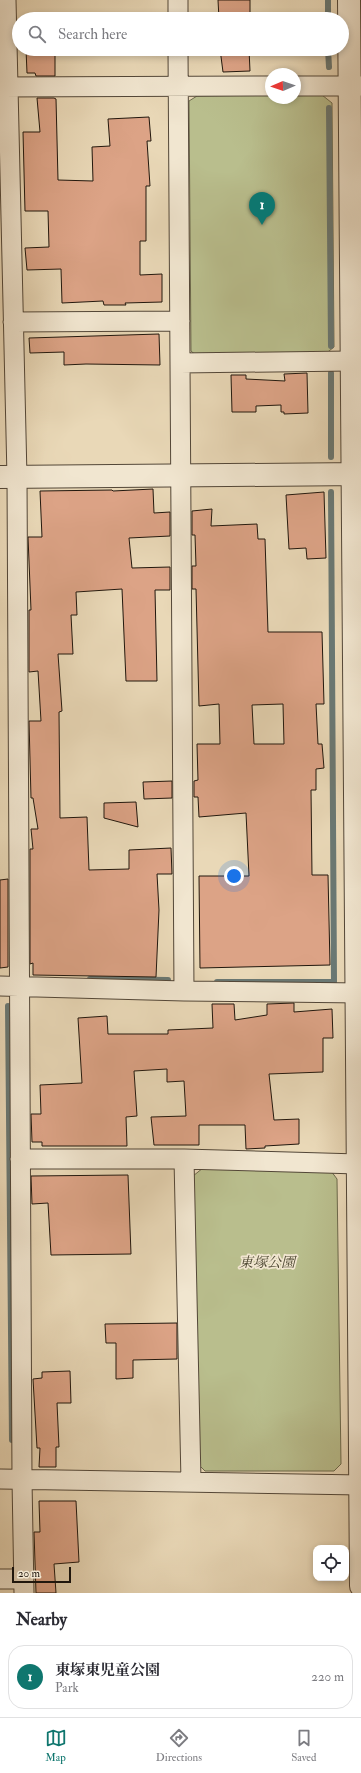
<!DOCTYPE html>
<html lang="en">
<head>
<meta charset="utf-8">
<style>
	:root { --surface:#fff; --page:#f2f2f3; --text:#2b2b33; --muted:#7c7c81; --line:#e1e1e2; --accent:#0f766e }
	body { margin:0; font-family:"IM FELL Double Pica","Noto Serif JP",serif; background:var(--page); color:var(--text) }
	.controls { position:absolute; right:12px; bottom:12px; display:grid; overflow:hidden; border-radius:8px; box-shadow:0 2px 6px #0003 }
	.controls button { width:36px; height:36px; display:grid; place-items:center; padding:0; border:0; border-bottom:1px solid var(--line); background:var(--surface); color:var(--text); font:20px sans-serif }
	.compass { position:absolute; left:265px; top:68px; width:36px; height:36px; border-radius:50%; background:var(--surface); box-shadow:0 2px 6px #0003; rotate:268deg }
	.scale { position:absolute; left:12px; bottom:10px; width:59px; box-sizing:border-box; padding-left:4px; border:2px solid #21170d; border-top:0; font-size:11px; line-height:14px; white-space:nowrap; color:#21170d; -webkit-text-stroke:3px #f1e6d0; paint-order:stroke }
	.you { position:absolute; left:234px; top:876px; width:14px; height:14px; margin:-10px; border:3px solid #fff; border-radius:50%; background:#1a73e8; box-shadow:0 0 0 6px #1a73e833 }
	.badge { display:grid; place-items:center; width:26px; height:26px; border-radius:50%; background:var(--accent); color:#fff; font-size:13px; font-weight:700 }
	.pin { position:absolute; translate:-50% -33px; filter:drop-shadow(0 1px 2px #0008) }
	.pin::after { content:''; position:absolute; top:21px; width:14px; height:12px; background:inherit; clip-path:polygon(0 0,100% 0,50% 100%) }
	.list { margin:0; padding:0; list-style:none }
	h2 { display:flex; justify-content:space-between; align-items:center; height:52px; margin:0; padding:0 16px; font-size:17px }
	h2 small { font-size:13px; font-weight:400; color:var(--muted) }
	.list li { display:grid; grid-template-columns:26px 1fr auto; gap:12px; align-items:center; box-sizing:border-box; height:64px; margin:0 8px 8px; padding:0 8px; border:1px solid var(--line); border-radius:16px }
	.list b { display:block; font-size:15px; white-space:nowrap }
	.list p { margin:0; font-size:13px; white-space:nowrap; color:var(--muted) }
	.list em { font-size:13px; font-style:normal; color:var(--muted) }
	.icon { flex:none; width:22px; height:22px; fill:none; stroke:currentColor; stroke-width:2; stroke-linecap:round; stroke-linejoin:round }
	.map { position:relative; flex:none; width:361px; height:1593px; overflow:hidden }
	.search { position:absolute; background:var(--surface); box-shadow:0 2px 6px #0003; left:12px; right:12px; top:12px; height:44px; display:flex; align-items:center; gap:10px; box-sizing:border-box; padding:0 14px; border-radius:22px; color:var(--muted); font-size:15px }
	.sheet { height:124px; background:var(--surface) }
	nav { display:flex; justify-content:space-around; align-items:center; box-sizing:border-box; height:56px; border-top:1px solid var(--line); background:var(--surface); font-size:11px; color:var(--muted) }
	nav a { display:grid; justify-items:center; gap:2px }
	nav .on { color:var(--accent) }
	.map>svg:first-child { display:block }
	.green { fill:#b9be8d; stroke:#6d6a4d }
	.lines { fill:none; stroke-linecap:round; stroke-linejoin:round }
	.stream { stroke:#6a7873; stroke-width:6 }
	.building { fill:#dca386; stroke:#21170d; fill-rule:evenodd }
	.minor-casing { stroke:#534738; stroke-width:21 }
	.tertiary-casing { stroke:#534738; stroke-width:24 }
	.minor { stroke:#f1e6d0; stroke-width:19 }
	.tertiary { stroke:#f1e6d0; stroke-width:22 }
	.labels { text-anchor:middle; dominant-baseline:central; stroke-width:3.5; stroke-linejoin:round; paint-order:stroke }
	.park-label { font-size:14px; font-style:italic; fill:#4f4933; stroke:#f1e6d0 }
</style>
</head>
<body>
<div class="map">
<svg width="361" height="1593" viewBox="0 0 361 1593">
	<rect width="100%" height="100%" fill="#e9d8b7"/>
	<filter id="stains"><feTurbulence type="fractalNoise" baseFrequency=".005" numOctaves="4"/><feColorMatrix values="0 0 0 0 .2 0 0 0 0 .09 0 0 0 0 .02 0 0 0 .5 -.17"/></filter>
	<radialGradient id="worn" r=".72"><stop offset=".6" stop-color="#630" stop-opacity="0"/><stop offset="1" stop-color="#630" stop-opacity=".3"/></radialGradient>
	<path class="green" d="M271,95v3h24v-3h27l10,8 2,244 -10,8 -126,2 -7,-6 -2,-250 8,-5z
		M203,1168l128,3 6,8 4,285 -7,7h-129l-7,-7 -5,-288z"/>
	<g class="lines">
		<path class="stream" d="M328,0v19
			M328,49l1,18
			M329,108l2,238
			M331,373v84
			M90,979l78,1
			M217,982h117l-3,-490
			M8,1006l4,434"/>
	</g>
	<path class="building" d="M218,0h32v19h-31z
		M26,49h29v27h-19l-1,-3h-8z
		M220,49h29l1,22 -27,1z
		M37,98h17l2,1 2,81 35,1 -1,-34 18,-1 -2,-27 41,-2 2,24h-4l3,45h-4v55h-6v34l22,-1v28l-37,1 1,2h-22l-1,-4 -41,2 -1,-34 -34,1 -2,-22 24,-1 -1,-36h-23l-2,-79h17z
		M159,334l1,31 -74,-1 -22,1v-13l-34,1 -1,-15z
		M307,373l1,40 -24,1v-2h-3v-7l-25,1v6h-24l-1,-37h15v4l39,2 -1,-7z
		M153,489l1,24 16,-1v24l-41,2 3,30 38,-1v23h-15l2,91h-31l-4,-92 -46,3 1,23h-6l2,39h-15l4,57 -3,1 1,106 27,-1 2,53 40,-1v-19l42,-2 1,26h-15l2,36 -3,67 -123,-2v-12l-3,1v-115h3l-2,-20h7l-5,-31h-2l-2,-77h12l-3,-50 -9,1v-62h2l-3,-73h14l-2,-46 72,-1 1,1z
		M324,492l2,66 -19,1 -1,-11 -17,1 -3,-54z
		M212,509l-1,17 46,-2 1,15h7l3,93h54l2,72h-8l2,40h4l2,24 -8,1v21h-5l1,85h16l2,90 -130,3 -1,-92h50l-3,-63 -47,4 -1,-20h-4v-16l4,-1 -1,-36h23l-1,-40 -20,2 -3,-117h-4v-23h4l-1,-31h-3v-24zM283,704l1,40h-30l-2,-39z
		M172,781v17l-28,1 -1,-17z
		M136,802l2,25 -34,-9v-15z
		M8,879v88l-8,1v-88z
		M294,1003v9l38,-3 1,29h-10v34l-54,2 5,46 25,-1v25l-34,2v2l-19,1 -1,-24h-46v20h-45l-3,-28 35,-1 -2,-35 -17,1v-13l-33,2 3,45 -11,1 1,29h-85v-4h-10l-1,-28h10l-1,-29 42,-2 -4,-65 29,-2 1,18h60v-4l45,-2 -1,-24h22l1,16 32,-5v-11z
		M128,1175l3,79 -80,1 -3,-52 -16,1 -1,-28z
		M177,1323v36l-44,1v18l-17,1v-36h-10l-1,-19z
		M70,1371l1,32h-14l2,44h-3v20h-17l1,-19h-3l-4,-69 9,-1v-6z
		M39,1501h37l3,61 -25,2 2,29h-20l-2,-61h6z"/>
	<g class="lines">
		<defs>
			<path id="minor" d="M6,0l11,477 5,1003 2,113
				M178,0v19
				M178,49l6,942
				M295,86h66
				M0,87l271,-1
				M13,322l167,-1
				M180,363l171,-2
				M0,986l184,5 177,2
				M20,1159h164l174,5
				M184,1159l7,322
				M0,1479l361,6
				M0,1579h24"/>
			<path id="tertiary" d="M349,0l12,1586
				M0,477l361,-3"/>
		</defs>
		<use href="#minor" class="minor-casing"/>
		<use href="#tertiary" class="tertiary-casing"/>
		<use href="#minor" class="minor"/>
		<use href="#tertiary" class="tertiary"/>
	</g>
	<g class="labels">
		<g class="park-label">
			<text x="267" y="1262">東塚公園</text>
		</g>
	</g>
	<rect width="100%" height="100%" filter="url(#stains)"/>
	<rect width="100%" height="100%" fill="url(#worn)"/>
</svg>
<div class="controls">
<button><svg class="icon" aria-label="locate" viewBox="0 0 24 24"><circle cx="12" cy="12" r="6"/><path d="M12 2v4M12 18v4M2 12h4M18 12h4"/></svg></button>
</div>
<svg class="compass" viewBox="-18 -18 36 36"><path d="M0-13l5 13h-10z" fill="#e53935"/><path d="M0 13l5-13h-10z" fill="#7c7c81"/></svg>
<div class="scale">20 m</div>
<div class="you"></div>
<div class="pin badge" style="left:262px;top:225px">1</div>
<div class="search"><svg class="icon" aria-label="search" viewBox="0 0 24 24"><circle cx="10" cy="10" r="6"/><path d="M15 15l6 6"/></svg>Search here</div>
</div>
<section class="sheet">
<h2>Nearby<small></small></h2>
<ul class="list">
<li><span class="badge">1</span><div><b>東塚東児童公園</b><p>Park</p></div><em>220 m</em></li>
</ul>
</section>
<nav>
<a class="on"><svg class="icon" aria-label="map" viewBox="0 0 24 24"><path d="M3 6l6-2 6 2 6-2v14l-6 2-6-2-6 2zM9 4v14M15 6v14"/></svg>Map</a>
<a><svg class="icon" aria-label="directions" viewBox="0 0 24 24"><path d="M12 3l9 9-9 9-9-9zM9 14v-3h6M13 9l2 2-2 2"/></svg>Directions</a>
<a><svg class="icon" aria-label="saved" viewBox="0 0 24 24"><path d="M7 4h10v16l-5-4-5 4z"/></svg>Saved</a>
</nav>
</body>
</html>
